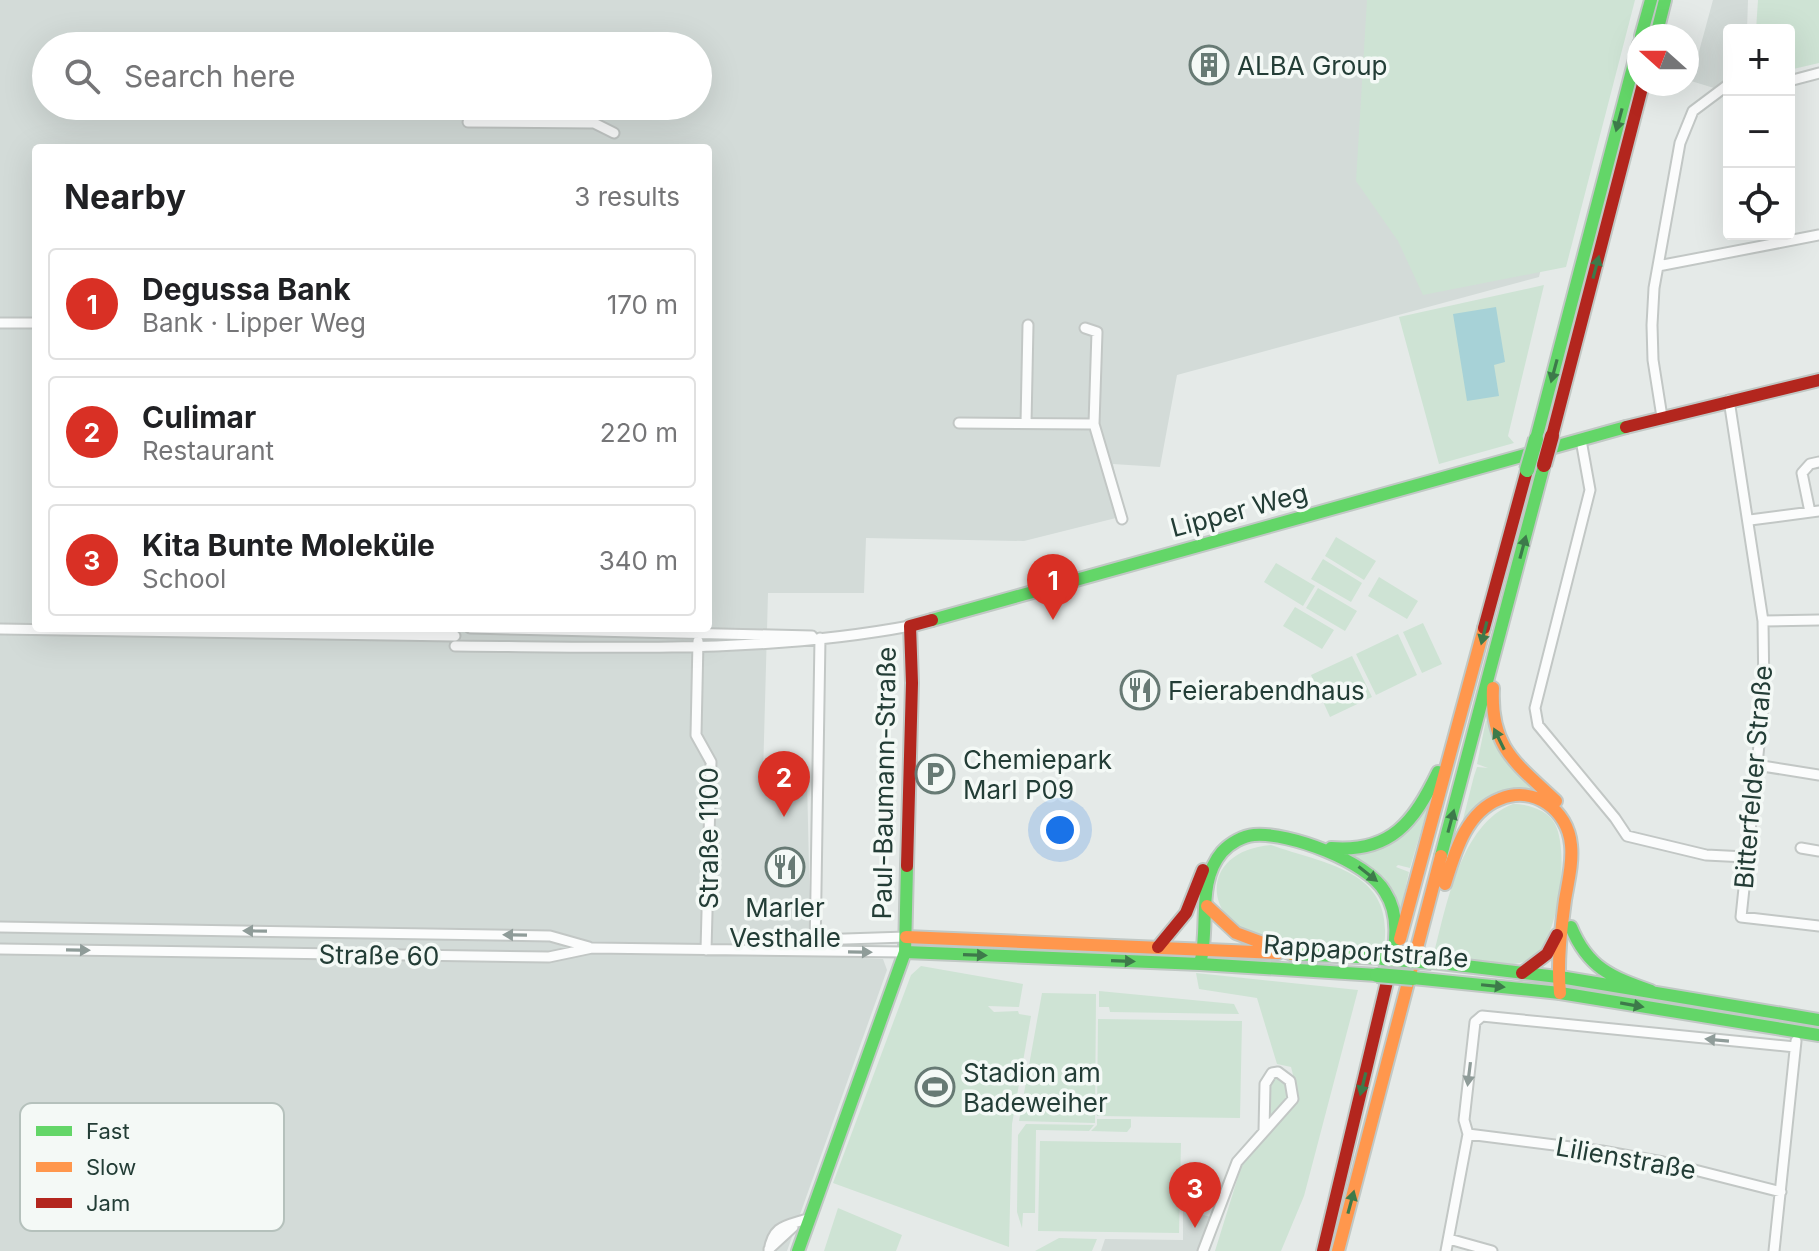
<!DOCTYPE html>
<html lang="en">
<head>
<meta charset="utf-8">
<style>
	:root { --surface:#fff; --page:#f6f6f6; --text:#202124; --muted:#757577; --line:#e0e0e0; --accent:#d93025 }
	body { margin:0; font-family:Inter,sans-serif; background:var(--page); color:var(--text) }
	.controls { position:absolute; right:24px; top:24px; display:grid; overflow:hidden; border-radius:8px; box-shadow:0 8px 32px #0002 }
	.controls button { width:72px; height:72px; display:grid; place-items:center; padding:0; border:0; border-bottom:2px solid var(--line); background:var(--surface); color:var(--text); font:40px sans-serif }
	.compass { position:absolute; left:1627px; top:24px; width:72px; height:72px; border-radius:50%; background:var(--surface); box-shadow:0 8px 32px #0002; rotate:291deg }
	.you { position:absolute; left:1060px; top:830px; width:28px; height:28px; margin:-20px; border:6px solid #fff; border-radius:50%; background:#1a73e8; box-shadow:0 0 0 12px #1a73e833 }
	.badge { display:grid; place-items:center; width:52px; height:52px; border-radius:50%; background:var(--accent); color:#fff; font-size:26px; font-weight:700 }
	.pin { position:absolute; translate:-50% -66px; filter:drop-shadow(0 2px 4px #0008) }
	.pin::after { content:''; position:absolute; top:42px; width:28px; height:24px; background:inherit; clip-path:polygon(0 0,100% 0,50% 100%) }
	.list { margin:0; padding:0; list-style:none }
	h2 { display:flex; justify-content:space-between; align-items:center; height:104px; margin:0; padding:0 32px; font-size:34px }
	h2 small { font-size:26px; font-weight:400; color:var(--muted) }
	.list li { display:grid; grid-template-columns:52px 1fr auto; gap:24px; align-items:center; box-sizing:border-box; height:112px; margin:0 16px 16px; padding:0 16px; border:2px solid var(--line); border-radius:8px }
	.list b { display:block; font-size:30px; white-space:nowrap }
	.list p { margin:0; font-size:26px; white-space:nowrap; color:var(--muted) }
	.list em { font-size:26px; font-style:normal; color:var(--muted) }
	.icon { flex:none; width:44px; height:44px; fill:none; stroke:currentColor; stroke-width:2; stroke-linecap:round; stroke-linejoin:round }
	.map { position:relative; flex:none; width:1819px; height:1251px; overflow:hidden }
	.search { position:absolute; background:var(--surface); box-shadow:0 8px 32px #0002; left:32px; top:32px; width:680px; height:88px; display:flex; align-items:center; gap:20px; box-sizing:border-box; padding:0 28px; border-radius:44px; color:var(--muted); font-size:30px }
	.panel { position:absolute; background:var(--surface); box-shadow:0 8px 32px #0002; left:32px; top:144px; width:680px; height:488px; border-radius:8px }
	.map>svg:first-child { display:block }
	.built { fill:#d3dbd8; fill-rule:evenodd }
	.green { fill:#cee3d4 }
	.water { fill:#a7d2d7 }
	.lines { fill:none; stroke-linecap:round; stroke-linejoin:round }
	.street-casing { stroke:#c2c7c5; stroke-width:13 }
	.fast-casing { stroke:#c1c8c5; stroke-width:16 }
	.slow-casing { stroke:#c1c8c5; stroke-width:16 }
	.jam-casing { stroke:#c1c8c5; stroke-width:16 }
	.street { stroke:#fbfcfc; stroke-width:9 }
	.fast { stroke:#63d668; stroke-width:12 }
	.slow { stroke:#ff974d; stroke-width:12 }
	.jam { stroke:#b3261e; stroke-width:12 }
	.fast-bridge-casing { stroke:#bdc6c3; stroke-width:18; stroke-linecap:butt }
	.jam-bridge-casing { stroke:#bdc6c3; stroke-width:18; stroke-linecap:butt }
	.fast-bridge { stroke:#63d668; stroke-width:14 }
	.jam-bridge { stroke:#b3261e; stroke-width:14 }
	.oneway { fill:#3d7a4a }
	.oneway2 { fill:#8f9c99 }
	.labels { text-anchor:middle; dominant-baseline:central; stroke-width:7; stroke-linejoin:round; paint-order:stroke }
	.poi-label { font-size:26px; fill:#233d36; stroke:#f4f9f6; text-anchor:start }
	.street-label { font-size:26px; fill:#233d36; stroke:#f4f9f6 }
	.key { fill:#f4f9f6; stroke:#b5c1bc; stroke-width:2 }
	.key-label { font-size:22px; fill:#233d36 }
</style>
</head>
<body>
<div class="map">
<svg width="1819" height="1251" viewBox="0 0 1819 1251">
	<rect width="100%" height="100%" fill="#e5eae8"/>
	<path class="built" d="M0,0h1603l-64,277 -362,98 -17,92 -47,-3 11,52 -100,25 -158,-3 -2,55h-96l-5,183 44,3 4,176 72,4 4,11 -100,281h-787zM46,46h652v60h-652zM36,148h672v480h-672z
		M1713,0h35l-1,30h-18v49l-15,9 -23,-7z
		M1183,1210l28,7 -12,34h-98l4,-12 78,1z"/>
	<path class="green" d="M1367,0h268l-69,267 -143,28 -25,-54 -42,-60z
		M1758,0h61v63l-30,7v-40h-33z
		M1544,285l-36,151 6,7 -75,21 -40,-147z
		M1336,537l40,24 -12,19 -39,-24z
		M1323,559l39,24 -11,19 -40,-23z
		M1276,563l39,23 -12,20 -39,-24z
		M1379,577l39,24 -11,18 -39,-23z
		M1318,588l39,23 -12,20 -39,-23z
		M1295,607l39,23 -12,19 -39,-23z
		M1423,623l19,41 -20,9 -19,-41z
		M1398,634l19,41 -41,20 -20,-41z
		M1352,656l20,41 -42,20 -19,-42z
		M1486,720l63,77 -52,-2 -39,44 16,-63 3,-9 11,1 -11,-4z
		M1513,804c15,0 35,6 42,20 15,28 4,126 -29,137 -27,10 -65,-1 -93,-4 13,-49 27,-133 80,-153z
		M1428,807l-18,61 -12,-3 -2,2 13,5 -9,41 -60,-60 17,2z
		M1271,845c60,21 127,26 112,108 -39,-3 -85,0 -123,-14 -59,-20 -60,-88 11,-94z
		M921,966l102,18 -4,23 -31,-1 6,6 24,-1 1,3 12,2 -19,108 -3,123 -176,-64 78,-208z
		M1196,973l162,17 -54,206 -23,55h-66l27,-87 57,-66 -8,-31 -14,-3 -20,-66 -58,-9z
		M1099,991l135,13 5,10 -129,-2 -1,-5h-10z
		M1042,993l54,1 -1,129 -76,-2z
		M1098,1019l144,2 -2,97 -143,-2z
		M1280,1077l6,8 2,15 -20,22v-36l3,-6z
		M1097,1119h34v8l-4,5 -36,-1 6,-6z
		M1026,1124l68,1 -5,6 -53,-1 -1,83h-12l-1,15 -5,-16 1,-77z
		M1040,1141l141,2 -2,90 -141,-2z
		M838,1208l64,27 -6,16h-72z
		M1059,1238l38,1 -5,12h-57z"/>
	<path class="water" d="M1496,307l9,55 -11,3 5,31 -32,5 -14,-87z"/>
	<g class="lines">
		<defs>
			<path id="street" d="M1789,81l30,-8
				M469,106v1
				M468,122l126,1 20,10
				M1658,266l161,-31
				M0,323h36
				M1085,328l12,4 -3,92 28,95
				M1729,400l34,221 1,76 -23,220 78,9
				M1662,417l-9,-57 -1,-35 2,-37 26,-145 13,-32 36,-27
				M959,423l135,1
				M1026,423l2,-98
				M1581,440l9,50 -55,218 3,17 77,93 12,18 79,19 40,2
				M1810,512l-8,-39 8,-9 9,-2
				M1750,520l69,-9
				M1763,621l56,-1
				M470,628l342,8
				M0,629l455,7
				M698,641l-2,94 15,27 -5,188
				M455,646c152,1 305,8 455,-20
				M1756,765l63,10
				M1801,848l18,3
				M0,927l550,9 39,11
				M790,947l25,-7 91,-3
				M0,949l549,8 43,-9 313,4
				M815,951l5,-313
				M1468,1134l134,17 61,11 118,30
				M1449,1239l43,12
				M769,1249l24,-22
				M769,1251c4,-27 18,-25 41,-33
				M1203,1251l34,-89 56,-63 -3,-18 -12,-9 -6,1 -7,11 -1,47
				M1446,1251l22,-117 -4,-14 11,-98 7,-6 313,31
				M1774,1251l22,-210"/>
			<path id="fast" d="M1641,36l10,-36
				M1656,36l9,-36
				M1536,439l103,-395
				M932,620l694,-193
				M1331,848c60,5 83,-26 107,-76
				M1441,856l103,-391
				M1571,927c17,41 40,50 80,64
				M905,952l295,12
				M1292,954l90,4
				M1432,962l134,16 253,42
				M1200,964l177,11
				M1200,964c10,-36 -4,-82 22,-112 8,-9 21,-16 32,-17 35,-3 113,26 131,57 15,23 11,52 5,77
				M1413,978l147,15 259,42
				M798,1251l107,-299 2,-86"/>
			<path id="slow" d="M1493,688c-3,60 23,75 63,113
				M1445,884c10,-32 21,-72 55,-85 34,-14 68,11 71,46 2,18 -3,37 -6,55 -4,31 -8,62 -5,93
				M1207,906l29,27 56,21
				M906,937l372,16
				M1400,939l84,-311
				M1338,1251l103,-395"/>
			<path id="jam" d="M1626,427l193,-47
				M1552,436l91,-352
				M1484,628l43,-158
				M907,866l5,-183 -2,-57 22,-6
				M1158,947l28,-34 17,-43
				M1522,973l25,-19 10,-19
				M1323,1251l67,-282"/>
		</defs>
		<use href="#street" class="street-casing"/>
		<use href="#fast" class="fast-casing"/>
		<use href="#slow" class="slow-casing"/>
		<use href="#jam" class="jam-casing"/>
		<use href="#street" class="street"/>
		<use href="#fast" class="fast"/>
		<use href="#slow" class="slow"/>
		<use href="#jam" class="jam"/>
		<defs>
			<path id="fast-bridge" d="M1527,470l9,-31
				M1382,958l50,4
				M1377,975l36,3"/>
			<path id="jam-bridge" d="M1544,465l8,-29"/>
		</defs>
		<use href="#fast-bridge" class="fast-bridge-casing"/>
		<use href="#jam-bridge" class="jam-bridge-casing"/>
		<use href="#fast-bridge" class="fast-bridge"/>
		<use href="#jam-bridge" class="jam-bridge"/>
	</g>
	<defs><path id="oneway-solid" d="M-6-.8H1V-3.2L6.5 0L1 3.2V.8H-6Z" transform="scale(2)"/></defs>
	<g class="oneway">
		<use href="#oneway-solid" transform="translate(1619 120) rotate(105)"/>
		<use href="#oneway-solid" transform="translate(1596 267) rotate(-75)"/>
		<use href="#oneway-solid" transform="translate(1554 371) rotate(105)"/>
		<use href="#oneway-solid" transform="translate(1523 547) rotate(-75)"/>
		<use href="#oneway-solid" transform="translate(1484 633) rotate(104)"/>
		<use href="#oneway-solid" transform="translate(1499 739) rotate(-116)"/>
		<use href="#oneway-solid" transform="translate(1451 821) rotate(-75)"/>
		<use href="#oneway-solid" transform="translate(1368 874) rotate(38)"/>
		<use href="#oneway-solid" transform="translate(975 955) rotate(2)"/>
		<use href="#oneway-solid" transform="translate(1123 961) rotate(2)"/>
		<use href="#oneway-solid" transform="translate(1493 986) rotate(6)"/>
		<use href="#oneway-solid" transform="translate(1632 1005) rotate(10)"/>
		<use href="#oneway-solid" transform="translate(1363 1084) rotate(104)"/>
		<use href="#oneway-solid" transform="translate(1351 1202) rotate(-75)"/>
	</g>
	<g class="oneway2">
		<use href="#oneway-solid" transform="translate(255 931) rotate(-179)"/>
		<use href="#oneway-solid" transform="translate(515 935) rotate(-179)"/>
		<use href="#oneway-solid" transform="translate(78 950) rotate(1)"/>
		<use href="#oneway-solid" transform="translate(860 952) rotate(1)"/>
		<use href="#oneway-solid" transform="translate(1717 1040) rotate(-175)"/>
		<use href="#oneway-solid" transform="translate(1469 1074) rotate(97)"/>
	</g>
	<defs>
		<symbol id="building-ring" viewBox="-11 -11 22 22"><circle r="9.5" fill="#f4f9f6" stroke="#677a74" stroke-width="1.5"/><path d="M-4-6H4V6H1V3H-1V6H-4ZM-2.5-4.3h1.7v1.8h-1.7ZM.8-4.3h1.7v1.8H.8ZM-2.5-1h1.7V.8h-1.7ZM.8-1h1.7V.8H.8Z" fill="#677a74"/></symbol>
		<symbol id="restaurant-ring" viewBox="-11 -11 22 22"><circle r="9.5" fill="#f4f9f6" stroke="#677a74" stroke-width="1.5"/><path d="M-5-6h1v4h1v-4h1v4h1v-4h1v5L-1.5 .5V6h-2V.5L-5-1ZM5-6V6H3V1.5H1.5Q1.5-4 5-6Z" fill="#677a74"/></symbol>
		<symbol id="parking-ring" viewBox="-11 -11 22 22"><circle r="9.5" fill="#f4f9f6" stroke="#677a74" stroke-width="1.5"/><path d="M-3.5-5.5H1a3.5 3.5 0 0 1 0 7H-1V5.5H-3.5ZM-1-3.4V-.6H.8a1.4 1.4 0 0 0 0-2.8Z" fill="#677a74"/></symbol>
		<symbol id="stadium-ring" viewBox="-11 -11 22 22"><circle r="9.5" fill="#f4f9f6" stroke="#677a74" stroke-width="1.5"/><path d="M0-5a6.5 5 0 1 0 0 10a6.5 5 0 1 0 0-10ZM-3.5-1.8h7v3.6h-7Z" fill="#677a74"/></symbol>
	</defs>
	<g fill-rule="evenodd">
		<use href="#building-ring" x="1187" y="43" width="44" height="44"/>
		<use href="#restaurant-ring" x="1118" y="668" width="44" height="44"/>
		<use href="#parking-ring" x="913" y="752" width="44" height="44"/>
		<use href="#restaurant-ring" x="763" y="845" width="44" height="44"/>
		<use href="#stadium-ring" x="913" y="1065" width="44" height="44"/>
	</g>
	<g class="labels">
		<g class="poi-label">
			<text x="1237" y="65">ALBA Group</text>
			<text x="1168" y="690">Feierabendhaus</text>
			<text x="963" y="759">Chemiepark<tspan x="963" dy="30">Marl P09</tspan></text>
			<text x="785" y="907" text-anchor="middle">Marler<tspan x="785" dy="30">Vesthalle</tspan></text>
			<text x="963" y="1072">Stadion am<tspan x="963" dy="30">Badeweiher</tspan></text>
		</g>
		<g class="street-label">
			<text transform="translate(1239 510) rotate(-15)">Lipper Weg</text>
			<text transform="translate(1753 777) rotate(-85)">Bitterfelder Straße</text>
			<text transform="translate(884 783) rotate(-89)">Paul-Baumann-Straße</text>
			<text transform="translate(708 838) rotate(-90)">Straße 1100</text>
			<text transform="translate(1366 951) rotate(4)">Rappaportstraße</text>
			<text transform="translate(379 955) rotate(1)">Straße 60</text>
			<text transform="translate(1626 1158) rotate(10)">Lilienstraße</text>
		</g>
	</g>
	<rect x="20" y="1103" width="264" height="128" rx="12" class="key"/>
	<rect x="36" y="1126" width="36" height="10" fill="#63d668"/>
	<rect x="36" y="1162" width="36" height="10" fill="#ff974d"/>
	<rect x="36" y="1198" width="36" height="10" fill="#b3261e"/>
	<g class="key-label">
		<text x="86" y="1139">Fast</text>
		<text x="86" y="1175">Slow</text>
		<text x="86" y="1211">Jam</text>
	</g>
</svg>
<div class="controls">
<button>+</button>
<button>−</button>
<button><svg class="icon" aria-label="locate" viewBox="0 0 24 24"><circle cx="12" cy="12" r="6"/><path d="M12 2v4M12 18v4M2 12h4M18 12h4"/></svg></button>
</div>
<svg class="compass" viewBox="-18 -18 36 36"><path d="M0-13l5 13h-10z" fill="#e53935"/><path d="M0 13l5-13h-10z" fill="#757577"/></svg>
<div class="you"></div>
<div class="pin badge" style="left:1053px;top:620px">1</div>
<div class="pin badge" style="left:784px;top:817px">2</div>
<div class="pin badge" style="left:1195px;top:1228px">3</div>
<div class="search"><svg class="icon" aria-label="search" viewBox="0 0 24 24"><circle cx="10" cy="10" r="6"/><path d="M15 15l6 6"/></svg>Search here</div>
<section class="panel">
<h2>Nearby<small>3 results</small></h2>
<ul class="list">
<li><span class="badge">1</span><div><b>Degussa Bank</b><p>Bank · Lipper Weg</p></div><em>170 m</em></li>
<li><span class="badge">2</span><div><b>Culimar</b><p>Restaurant</p></div><em>220 m</em></li>
<li><span class="badge">3</span><div><b>Kita Bunte Moleküle</b><p>School</p></div><em>340 m</em></li>
</ul>
</section>
</div>
</body>
</html>
